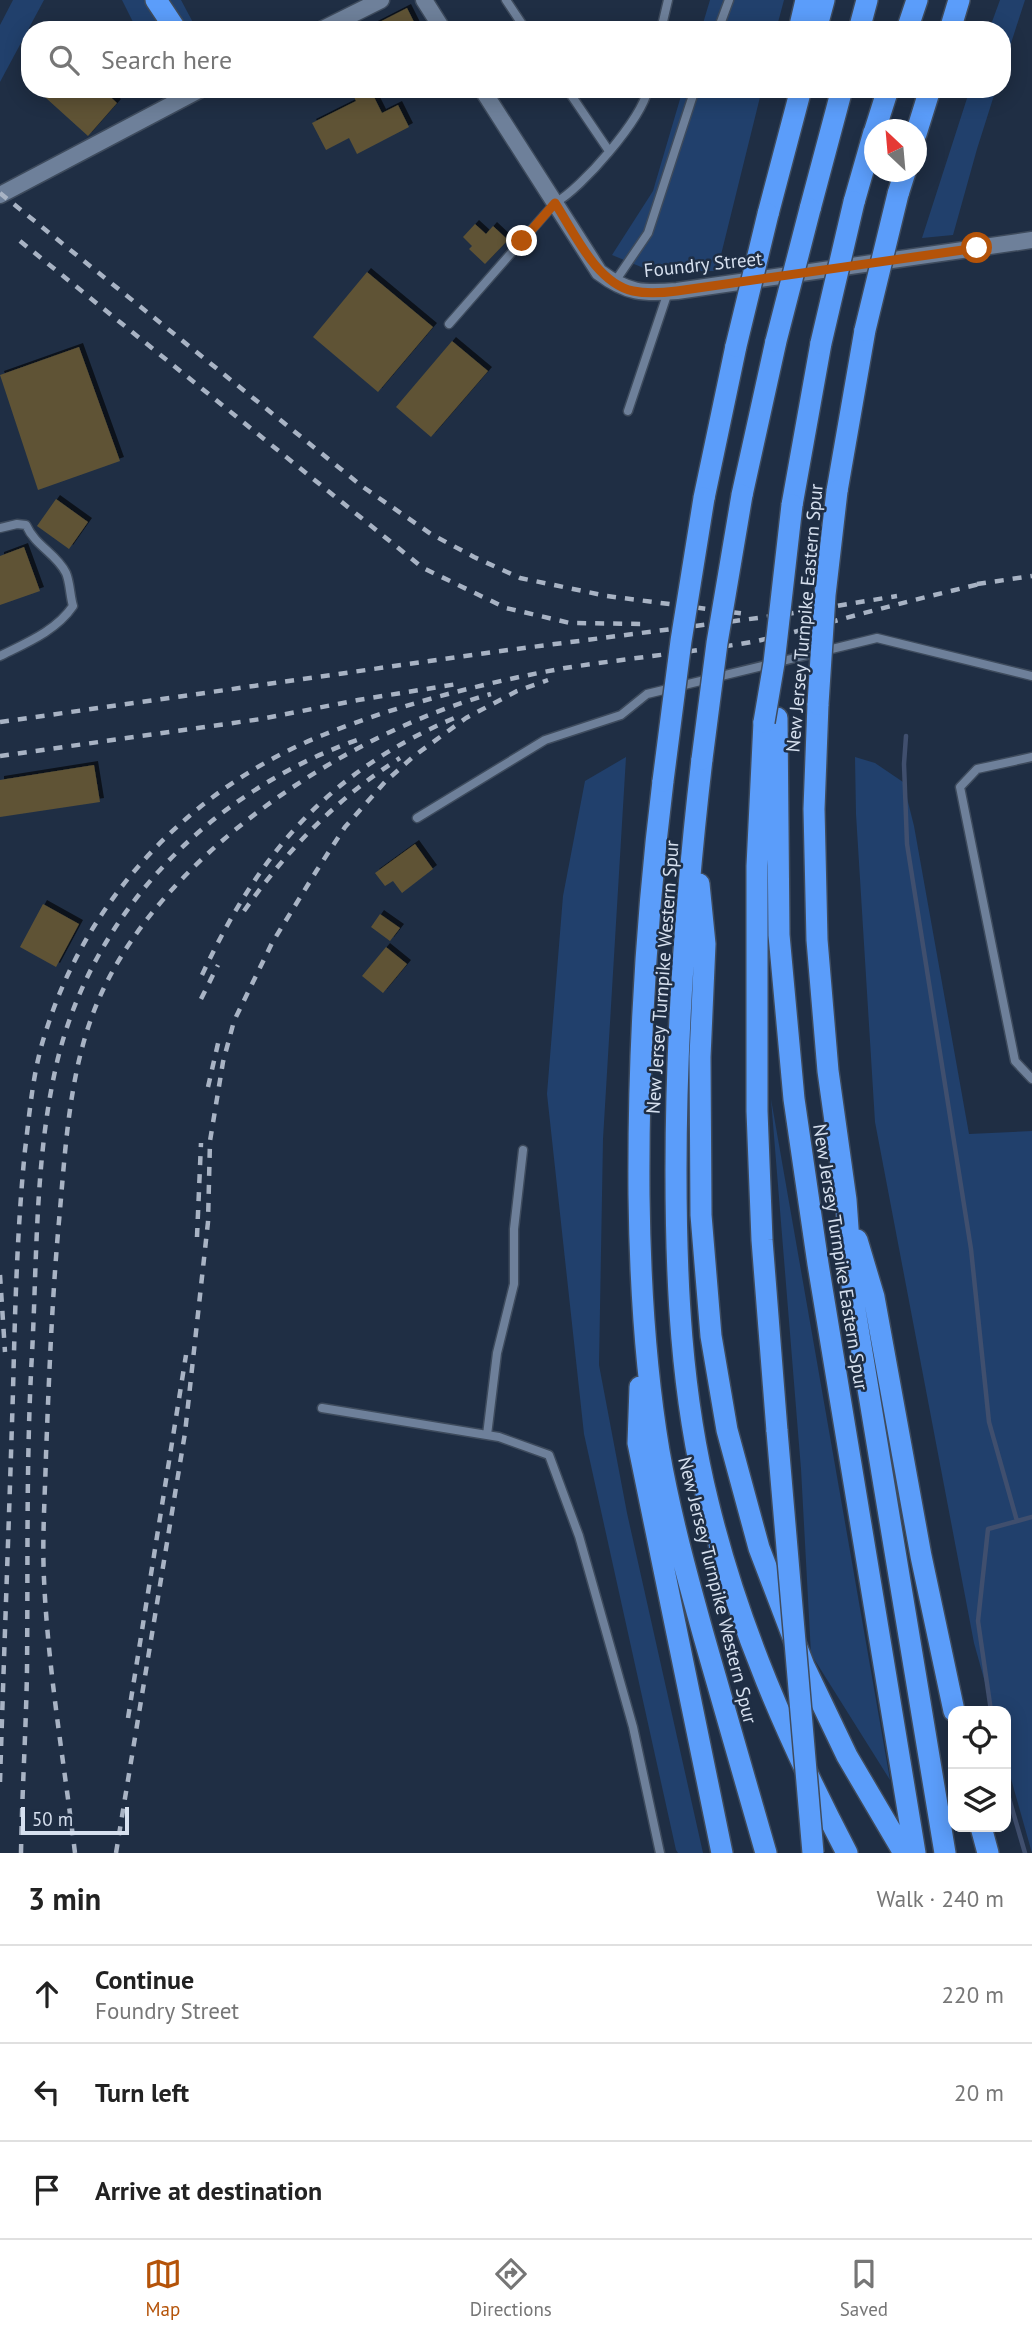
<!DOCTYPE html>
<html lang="en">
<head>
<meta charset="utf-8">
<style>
	:root { --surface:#fff; --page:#f6f6f6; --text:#222; --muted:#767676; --line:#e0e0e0; --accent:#b45309 }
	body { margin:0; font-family:"PT Sans",sans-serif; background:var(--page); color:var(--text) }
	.controls { position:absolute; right:21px; bottom:21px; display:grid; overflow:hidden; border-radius:14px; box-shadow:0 4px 18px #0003 }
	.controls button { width:63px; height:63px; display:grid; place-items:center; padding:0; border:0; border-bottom:2px solid var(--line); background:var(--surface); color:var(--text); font:35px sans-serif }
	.compass { position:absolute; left:864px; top:119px; width:63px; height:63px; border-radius:50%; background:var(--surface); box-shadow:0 4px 18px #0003; rotate:334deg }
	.scale { position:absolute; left:21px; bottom:18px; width:108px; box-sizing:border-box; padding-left:7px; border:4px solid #d6e0ef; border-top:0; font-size:19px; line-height:24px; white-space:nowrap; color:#d6e0ef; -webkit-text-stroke:5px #1f2e44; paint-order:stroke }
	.stop { position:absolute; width:21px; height:21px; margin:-16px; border:5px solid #b45309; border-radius:50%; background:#fff }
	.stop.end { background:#b45309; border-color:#fff; box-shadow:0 2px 7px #0008 }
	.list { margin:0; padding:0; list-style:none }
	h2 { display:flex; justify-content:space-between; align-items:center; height:91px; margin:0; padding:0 28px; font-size:30px }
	h2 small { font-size:23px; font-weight:400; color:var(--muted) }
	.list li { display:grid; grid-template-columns:46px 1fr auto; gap:21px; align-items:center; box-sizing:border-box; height:98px; padding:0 28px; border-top:2px solid var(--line) }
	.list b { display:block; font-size:26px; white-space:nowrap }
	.list p { margin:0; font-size:23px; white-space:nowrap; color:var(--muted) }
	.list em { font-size:23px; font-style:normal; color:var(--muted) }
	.icon { flex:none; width:38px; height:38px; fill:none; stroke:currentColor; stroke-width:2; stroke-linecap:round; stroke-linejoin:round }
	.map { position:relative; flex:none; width:1032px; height:1853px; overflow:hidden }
	.search { position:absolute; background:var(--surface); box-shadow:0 4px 18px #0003; left:21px; right:21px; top:21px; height:77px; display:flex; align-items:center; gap:18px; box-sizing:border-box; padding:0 24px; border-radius:28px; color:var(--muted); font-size:26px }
	.sheet { height:385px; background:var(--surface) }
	nav { display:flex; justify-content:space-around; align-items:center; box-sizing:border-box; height:98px; border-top:2px solid var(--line); background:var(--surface); font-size:19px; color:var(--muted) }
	nav a { display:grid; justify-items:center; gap:4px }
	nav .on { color:var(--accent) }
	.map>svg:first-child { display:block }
	.green { fill:#21406c }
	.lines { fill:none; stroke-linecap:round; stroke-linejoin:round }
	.stream { stroke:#404f6e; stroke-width:4.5 }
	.building { fill:#5e5336; filter:url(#shadow) }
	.lane-casing { stroke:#3e4b5d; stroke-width:11 }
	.street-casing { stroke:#3e4b5d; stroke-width:19 }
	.highway-casing { stroke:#3e4b5d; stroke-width:24 }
	.lane { stroke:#6e809a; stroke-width:8 }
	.street { stroke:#6e809a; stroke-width:16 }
	.highway { stroke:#5b9dfa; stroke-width:21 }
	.rail { stroke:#a8b3c4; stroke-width:4.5; stroke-dasharray:9 9; stroke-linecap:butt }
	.highway-bridge-casing { stroke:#3e4b5d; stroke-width:24; stroke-linecap:butt }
	.highway-bridge { stroke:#5b9dfa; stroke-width:21 }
	.route { stroke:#b45309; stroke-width:9 }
	.labels { text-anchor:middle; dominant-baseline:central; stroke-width:5; stroke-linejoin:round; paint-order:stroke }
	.street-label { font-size:19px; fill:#d6e0ef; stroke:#1f2e44 }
</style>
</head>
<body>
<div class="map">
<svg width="1032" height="1853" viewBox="0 0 1032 1853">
	<defs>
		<filter id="shadow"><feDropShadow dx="4" dy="-4" stdDeviation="0" flood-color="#0009"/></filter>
	</defs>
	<rect width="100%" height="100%" fill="#1f2e44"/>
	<path class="green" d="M13,0h31l-44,82v-57z
		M122,0h59l16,30h-60z
		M710,0h74l-8,30h-75z
		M1000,0h25l-23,71v-41h-13z
		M683,89h79l-45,182h-66l-39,-16 41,-64z
		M970,89h26l-19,60 -24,86 -31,3z
		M626,757l-23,382 -4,226 28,148 76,340h-25l-2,-3 -92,-416 -37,-340 16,-198 22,-115z
		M855,757l20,6 28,19 11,44 55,308 63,-3v722l-26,-92v-50h-13l-19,-68 -99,-521 -19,-308z
		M771,1099l119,681 -79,-126 -10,-185z"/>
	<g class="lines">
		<path class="stream" d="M906,736l-2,28 3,80 64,405 18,173 28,99
			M991,1711l-13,-90 10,-92 44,-12
			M1006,1788l19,65"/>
	</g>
	<path class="building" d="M407,8l11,22h-54z
		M36,89h66l15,14 -29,33z
		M350,89h20l12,24 16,-8 11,22 -52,27 -8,-16 -23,12 -14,-27 44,-22z
		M475,224l11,10 7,-8 15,14 -23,24 -16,-15 3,-3 -9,-9z
		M367,272l66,55 -55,65 -65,-55z
		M452,341l36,30 -57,66 -35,-30z
		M79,347l41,114 -82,29 -38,-115z
		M56,499l32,23 -19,27 -32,-23z
		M24,547l16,44 -40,14v-49z
		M94,765l6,37 -100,15v-37z
		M415,844l18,25 -31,24 -9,-12 -8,5 -10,-13z
		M43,904l36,20 -23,43 -36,-20z
		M380,914l20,14 -10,13 -19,-14z
		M386,947l21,17 -24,29 -21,-17z"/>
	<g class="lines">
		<defs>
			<path id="lane" d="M506,0l20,30
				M661,30l7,-30
				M718,30l11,-30
				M567,89l42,62
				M614,283l34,-50 47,-144
				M449,324l106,-121c27,-15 86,-83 93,-114
				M628,411l40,-119
				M0,528l17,-4 9,1c10,22 30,28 40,48 4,9 4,23 7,33 -17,25 -47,37 -73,50
				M1032,757l-55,12 -17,18 55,274 17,18
				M417,818l128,-78 76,-25 26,-21 230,-56 155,38
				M322,1408l177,29 50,18 30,81 54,191 27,126
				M487,1435l10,-82 17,-69v-55l9,-79"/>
			<path id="street" d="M424,0l19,30
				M321,30l60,-30
				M482,89l117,183c28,21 44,22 78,19l355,-51
				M0,195l201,-106"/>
			<path id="highway" d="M156,0l20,30
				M799,30l7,-30
				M816,30l8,-30
				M859,30l8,-30
				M907,30l10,-30
				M950,30l9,-30
				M875,130l13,-41
				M916,134l14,-45
				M898,194l7,-22
				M854,202l20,-70
				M810,209l32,-120
				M768,214l33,-125
				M837,491l28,-161
				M742,495l34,-154
				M704,498l32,-152
				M792,505l29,-162
				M818,704l-4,105 3,131 11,131 18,129 7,98 92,555
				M777,718l2,217 15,164 24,165 97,589
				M764,722l-7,144v245l5,129 15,191
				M702,759c-16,137 -26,275 -26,412 0,111 5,223 32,331 30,124 80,238 139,351
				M663,781c-17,138 -25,276 -24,414 1,86 6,172 20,256 11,63 28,125 45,186 20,72 41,144 62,216
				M699,884l6,60 -5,113 1,158 10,121 16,94 32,118 45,118 43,90 57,97
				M857,1240l17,57 47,259 33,155
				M640,1387l-2,56 84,410
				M981,1827l7,26"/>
		</defs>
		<use href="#lane" class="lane-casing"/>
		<use href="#street" class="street-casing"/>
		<use href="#highway" class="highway-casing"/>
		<use href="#lane" class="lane"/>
		<use href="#street" class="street"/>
		<use href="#highway" class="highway"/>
		<path class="rail" d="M0,193l363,294 68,47 43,23 46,21 87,18 139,18
			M20,241l403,327 83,40 64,15 78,1
			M977,584l55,-8
			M0,722l493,-70 288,-37 116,-19
			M0,756l261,-37 97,-19 99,-16
			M244,911c43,-61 93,-113 156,-153
			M202,975c58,-124 128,-205 257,-259
			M201,999l17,-34
			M208,1087l11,-48
			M197,1237l4,-94
			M0,1275l5,77
			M128,1718l58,-363
			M0,1782c4,-130 9,-260 13,-391 2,-80 4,-161 12,-241 5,-40 8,-81 21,-119 42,-135 147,-244 277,-296 74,-30 164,-53 242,-67 58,-9 117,-15 175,-24 31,-5 61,-14 91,-22 51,-14 102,-27 153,-39
			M21,1853c1,-61 5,-122 6,-183 1,-106 -1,-211 5,-316 5,-94 3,-191 23,-283 34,-158 157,-282 308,-333
			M75,1853c-11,-91 -27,-183 -31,-274 -2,-41 1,-83 2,-124 3,-78 6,-156 13,-234 7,-77 10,-158 43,-229 65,-140 244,-258 389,-298
			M116,1853l69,-420 23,-211 2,-81 13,-79 11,-41 38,-78 45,-73 28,-43 40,-45 29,-26 52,-38 51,-27 31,-11"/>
		<defs>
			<path id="highway-bridge" d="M865,330l33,-136
				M776,341l34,-132
				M821,343l33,-141
				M736,346l32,-132
				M818,704l7,-109 12,-104
				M764,722l10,-59 18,-158
				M702,759l15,-116 25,-148
				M663,781l18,-140 23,-143
				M777,1431l36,422"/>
		</defs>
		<use href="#highway-bridge" class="highway-bridge-casing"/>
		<use href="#highway-bridge" class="highway-bridge"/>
	</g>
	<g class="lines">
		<path class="route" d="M522,241l33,-38c19,29 41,80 78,88 14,3 29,2 44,0l300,-43"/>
	</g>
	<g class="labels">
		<g class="street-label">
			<text transform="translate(703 264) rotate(-6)">Foundry Street</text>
			<text transform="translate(804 618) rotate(-85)">New Jersey Turnpike Eastern Spur</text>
			<text transform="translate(662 977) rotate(-86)">New Jersey Turnpike Western Spur</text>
			<text transform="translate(841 1257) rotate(81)">New Jersey Turnpike Eastern Spur</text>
			<text transform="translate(718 1590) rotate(76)">New Jersey Turnpike Western Spur</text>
		</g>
	</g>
</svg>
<div class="controls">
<button><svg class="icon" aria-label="locate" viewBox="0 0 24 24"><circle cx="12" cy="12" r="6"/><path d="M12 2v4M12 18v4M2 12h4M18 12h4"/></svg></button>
<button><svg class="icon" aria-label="layers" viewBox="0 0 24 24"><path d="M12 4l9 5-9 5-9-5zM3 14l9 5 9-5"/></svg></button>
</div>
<svg class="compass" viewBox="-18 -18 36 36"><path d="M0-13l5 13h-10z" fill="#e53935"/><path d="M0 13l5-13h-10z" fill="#767676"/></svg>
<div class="scale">50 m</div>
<div class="stop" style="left:977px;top:248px"></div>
<div class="stop end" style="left:522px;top:241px"></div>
<div class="search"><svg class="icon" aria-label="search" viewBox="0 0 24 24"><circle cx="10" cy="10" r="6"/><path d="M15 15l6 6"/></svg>Search here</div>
</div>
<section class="sheet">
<h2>3 min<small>Walk · 240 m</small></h2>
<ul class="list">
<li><svg class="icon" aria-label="ahead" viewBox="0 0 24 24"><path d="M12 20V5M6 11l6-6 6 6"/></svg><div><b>Continue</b><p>Foundry Street</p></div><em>220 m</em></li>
<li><svg class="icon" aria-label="left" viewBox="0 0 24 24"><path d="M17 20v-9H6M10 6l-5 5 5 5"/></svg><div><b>Turn left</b></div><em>20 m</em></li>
<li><svg class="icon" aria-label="arrive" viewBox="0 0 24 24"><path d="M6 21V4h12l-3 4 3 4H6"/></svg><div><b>Arrive at destination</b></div></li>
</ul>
</section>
<nav>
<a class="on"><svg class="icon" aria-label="map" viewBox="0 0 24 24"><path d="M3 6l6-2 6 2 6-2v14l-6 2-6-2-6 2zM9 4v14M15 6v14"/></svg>Map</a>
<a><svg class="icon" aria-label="directions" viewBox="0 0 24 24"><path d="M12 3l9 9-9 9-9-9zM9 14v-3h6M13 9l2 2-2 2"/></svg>Directions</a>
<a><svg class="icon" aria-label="saved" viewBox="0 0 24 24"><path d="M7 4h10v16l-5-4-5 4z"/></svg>Saved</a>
</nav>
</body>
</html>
